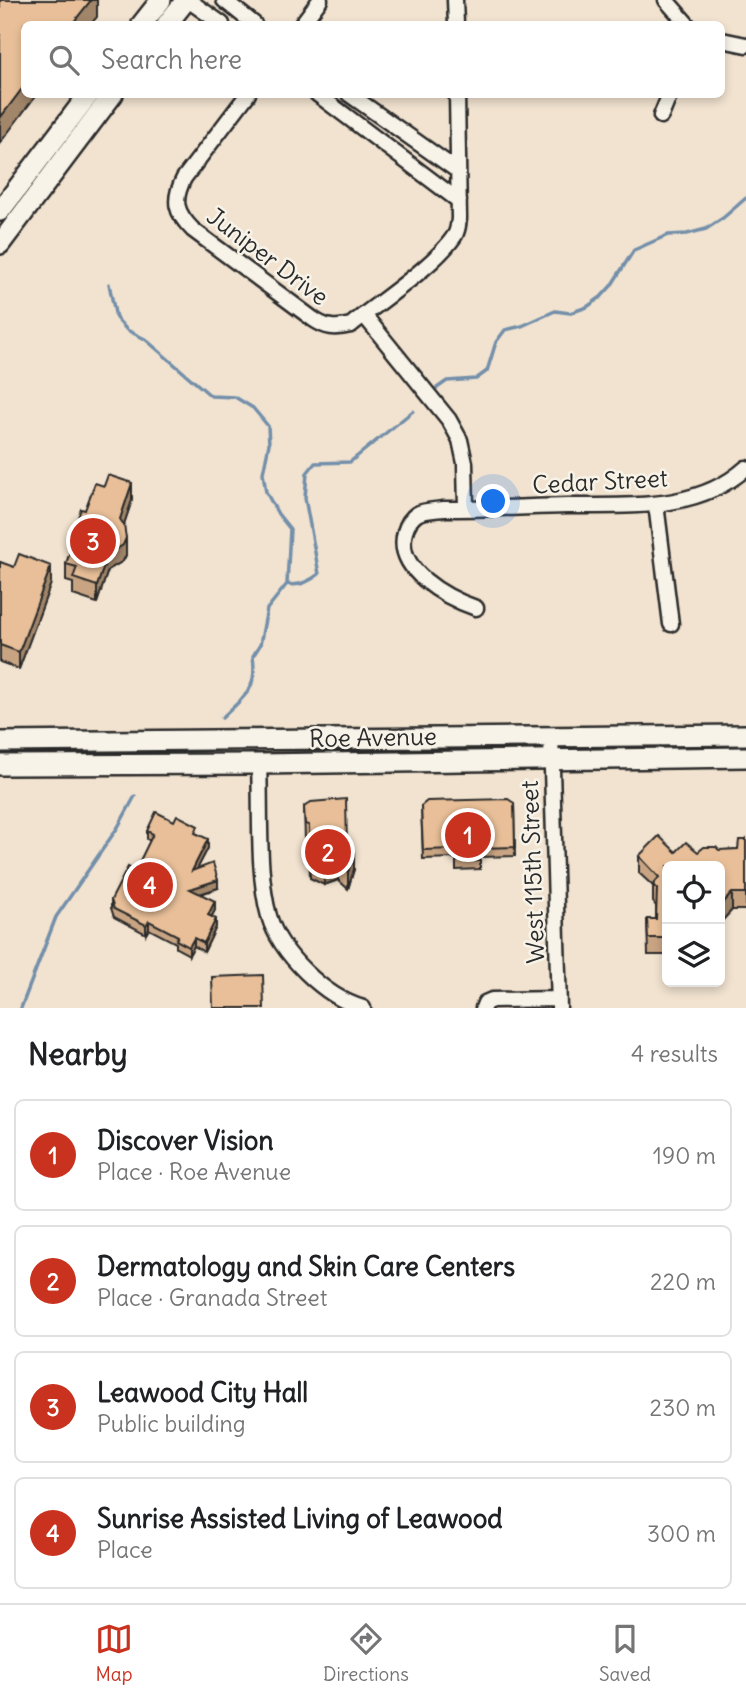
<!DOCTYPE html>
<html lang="en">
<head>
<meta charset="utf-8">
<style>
	:root { --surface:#fff; --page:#f6f6f6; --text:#202124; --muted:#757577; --line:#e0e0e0; --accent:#c8321e }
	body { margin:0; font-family:Delius,sans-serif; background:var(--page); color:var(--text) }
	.controls { position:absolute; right:21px; bottom:21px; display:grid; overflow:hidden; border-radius:10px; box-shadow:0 4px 10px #0003 }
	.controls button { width:63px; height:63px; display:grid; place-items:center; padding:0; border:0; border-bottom:2px solid var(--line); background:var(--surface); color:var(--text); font:35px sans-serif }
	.you { position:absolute; left:494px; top:502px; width:24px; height:24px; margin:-18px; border:5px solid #fff; border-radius:50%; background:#1a73e8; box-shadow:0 0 0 10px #1a73e833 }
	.badge { display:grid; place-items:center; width:46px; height:46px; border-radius:50%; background:var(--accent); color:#fff; font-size:23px; font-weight:700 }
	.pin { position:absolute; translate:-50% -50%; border:4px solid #fff; box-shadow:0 2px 7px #0006 }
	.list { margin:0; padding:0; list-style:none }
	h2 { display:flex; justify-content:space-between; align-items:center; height:91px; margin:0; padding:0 28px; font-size:30px }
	h2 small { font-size:23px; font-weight:400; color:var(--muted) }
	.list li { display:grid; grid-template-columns:46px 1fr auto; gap:21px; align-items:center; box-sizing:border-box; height:112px; margin:0 14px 14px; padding:0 14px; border:2px solid var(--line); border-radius:10px }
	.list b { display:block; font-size:26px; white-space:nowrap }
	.list p { margin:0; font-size:23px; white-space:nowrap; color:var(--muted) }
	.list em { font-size:23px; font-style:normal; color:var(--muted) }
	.icon { flex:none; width:38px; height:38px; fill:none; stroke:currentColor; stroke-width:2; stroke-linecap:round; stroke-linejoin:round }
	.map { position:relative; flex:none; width:746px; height:1008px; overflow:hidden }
	.search { position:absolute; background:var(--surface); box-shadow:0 4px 10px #0003; left:21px; right:21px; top:21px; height:77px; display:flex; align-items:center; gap:18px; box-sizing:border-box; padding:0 24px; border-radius:10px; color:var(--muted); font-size:26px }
	.sheet { height:595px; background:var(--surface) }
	nav { display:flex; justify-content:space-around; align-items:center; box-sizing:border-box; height:98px; border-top:2px solid var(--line); background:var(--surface); font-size:19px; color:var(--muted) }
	nav a { display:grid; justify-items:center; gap:4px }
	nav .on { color:var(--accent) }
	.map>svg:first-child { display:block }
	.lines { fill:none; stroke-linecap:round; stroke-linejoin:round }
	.stream { stroke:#738faa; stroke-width:3.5 }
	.street-casing { stroke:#2b2b2b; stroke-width:19 }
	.secondary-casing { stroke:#2b2b2b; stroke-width:24 }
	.street { stroke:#f7f3e8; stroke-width:14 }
	.secondary { stroke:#f7f3e8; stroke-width:19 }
	.wall { fill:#c8a483; stroke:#2b2b2b; stroke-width:2 }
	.shaded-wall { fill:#a2866a; stroke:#2b2b2b; stroke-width:2 }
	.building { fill:#e8bf98; stroke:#2b2b2b; stroke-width:2 }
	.labels { text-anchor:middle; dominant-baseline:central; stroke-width:5; stroke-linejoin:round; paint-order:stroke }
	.street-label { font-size:24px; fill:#2b2b2b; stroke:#f7f3e8 }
</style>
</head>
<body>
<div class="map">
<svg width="746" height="1008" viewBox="0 0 746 1008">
	<rect width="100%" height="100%" fill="#f2e3d0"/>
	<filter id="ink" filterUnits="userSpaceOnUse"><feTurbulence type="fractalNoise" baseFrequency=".0143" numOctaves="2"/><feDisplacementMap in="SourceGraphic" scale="14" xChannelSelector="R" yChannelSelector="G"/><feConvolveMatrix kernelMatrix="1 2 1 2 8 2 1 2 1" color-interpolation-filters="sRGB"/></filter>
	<g filter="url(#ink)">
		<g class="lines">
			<path class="stream" d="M109,284l7,34 11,12 18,9 66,57 24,1 18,11 15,18 1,18 -6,29 3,19 12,22 12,15 -3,55 -20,25 -7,36 -7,11c5,35 -9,40 -31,62
				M437,388l10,-7 29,-2 11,-8 9,-29 9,-12 17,-4 33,-15 15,2 17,-6 14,-10 10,-11 23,-36 34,-15 19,-1 19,-5 17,-11 23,-20
				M287,584c11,3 23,-3 32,-10l-14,-76 2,-25 8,-10 35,-1 63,-51
				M21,1008l35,-91 62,-90 17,-31"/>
			<defs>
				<path id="street" d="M188,0l34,24
					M224,0l30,24
					M455,0l1,24
					M666,0l21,24
					M302,24l18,-24
					M722,40l24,5
					M248,94l-64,84c-12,23 -8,35 9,52l120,89c13,9 22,10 38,6 28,-23 86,-61 104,-90 3,-5 3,-10 4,-16l-2,-125
					M317,94l142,107
					M349,94l109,77
					M661,116l9,-22
					M364,315l85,105 11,20 5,23 1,46
					M656,504l15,120
					M476,608c-29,-10 -82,-38 -71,-76 2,-7 6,-14 12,-18 7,-4 19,-4 27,-5 41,0 82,-2 123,-3 61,-1 130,6 179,-38
					M551,735l8,273
					M259,764c2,45 -2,110 10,152 11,38 56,81 94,92
					M483,1008l2,-5 7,-3 66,-1"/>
				<path id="secondary" d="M142,24l19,-24
					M167,24l19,-24
					M0,211l89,-117
					M0,244l113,-150
					M0,742l746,-7
					M0,765l259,-1 487,-7"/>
			</defs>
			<use href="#street" class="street-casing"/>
			<use href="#secondary" class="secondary-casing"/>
			<use href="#street" class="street"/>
			<use href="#secondary" class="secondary"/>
		</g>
		<path class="wall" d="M132,500l-8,24 2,31 -3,6 -15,9 -11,33 -24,-8v-12l-7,-2v-17l6,-18v-12l13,-24z
			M0,562l51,21 -32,86 -19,-7z
			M514,803l1,53 -35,1v12l-24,1v-12l-33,1 -2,-53z
			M304,807l43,39 7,23 -6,20 -10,-9 -14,5 -14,-7 -1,-36 -4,-1z
			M147,831l51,3 10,14 -11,21 21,19 -17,6 14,16 -3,6 4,11 -12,25 -10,-6 -5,9 -13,-7v-5l-27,-14 -3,5 -32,-17 -3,-9v-8l24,-29 15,-30 -3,-2z
			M746,840v70h-14l-12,13v-57h-53v89h-19l-1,-36h9v-13l-3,-4v-16l-14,-13v-17l37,-4h22l40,-3z"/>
		<path class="shaded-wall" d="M91,0h6v17l-6,7h-19z
			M24,86v8h13l-37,49v-25z
			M132,483v17l-12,36v-17z
			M126,538v17l-3,6 -15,9 -11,33v-17l11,-32z
			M51,566v17l-32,86v-17z
			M208,839v9l-16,31v-8z
			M354,852v17l-6,20v-17z
			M338,863v17l-14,5v-17z
			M218,880v8l-28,9v-8z
			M732,893v17l-12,13v-17z
			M215,901v9l-7,13v-8z
			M216,919v8l-12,25v-9z
			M149,921v8l-3,5v-9z
			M194,938v8l-5,9v-8z"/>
		<path class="building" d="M0,0h91l-19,24h-48v62l-24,32z
			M108,475l24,8 -12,36 4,6 2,13 -3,7 -15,9 -11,32 -24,-8 4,-11 -11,-3 10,-29 -4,-1 9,-25 4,1 10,-27 9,3z
			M19,554l32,12 -32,86 -19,-7v-83l14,5z
			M346,799l1,47 7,6 -6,20 -10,-9 -14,5 -14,-7 -1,-36 -4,-1 -1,-17 7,-5z
			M508,799l6,4 1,44 -35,1v13h-24v-12l-33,1 -2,-44 6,-5z
			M156,812l18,9 3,-6 21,11 -3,7 13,6 -16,32 21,-8 5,17 -28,9 25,12 -7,14 8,4 -12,24 -10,-5 -5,9 -13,-7 2,-4 -29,-15 -3,4 -32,-16 -3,-9 17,-33 7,4 18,-37 -6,-3z
			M659,836l17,16 10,-10 12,10 6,-5h12l3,3 19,-1 1,-9h7v53h-14l-12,13v-40h-53v72h-19l-1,-19h9l1,-30 -4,-4 6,-8 -20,-21z
			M263,975l1,33h-51l-1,-31z"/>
	</g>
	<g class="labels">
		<g class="street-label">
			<text transform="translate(268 256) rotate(37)">Juniper Drive</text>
			<text transform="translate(600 481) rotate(-3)">Cedar Street</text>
			<text transform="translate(373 737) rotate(-1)">Roe Avenue</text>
			<text transform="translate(532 872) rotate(-92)">West 115th Street</text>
		</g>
	</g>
</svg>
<div class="controls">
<button><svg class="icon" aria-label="locate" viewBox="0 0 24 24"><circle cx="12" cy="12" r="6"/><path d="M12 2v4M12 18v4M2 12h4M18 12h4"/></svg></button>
<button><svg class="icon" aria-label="layers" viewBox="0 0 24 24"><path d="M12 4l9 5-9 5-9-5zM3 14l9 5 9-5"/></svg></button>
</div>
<div class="you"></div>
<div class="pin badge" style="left:468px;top:835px">1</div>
<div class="pin badge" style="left:328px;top:852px">2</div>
<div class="pin badge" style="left:93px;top:541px">3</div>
<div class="pin badge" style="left:150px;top:885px">4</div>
<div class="search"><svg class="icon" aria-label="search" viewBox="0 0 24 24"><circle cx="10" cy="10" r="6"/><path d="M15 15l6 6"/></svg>Search here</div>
</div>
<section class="sheet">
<h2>Nearby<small>4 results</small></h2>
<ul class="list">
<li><span class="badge">1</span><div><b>Discover Vision</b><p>Place · Roe Avenue</p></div><em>190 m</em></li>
<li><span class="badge">2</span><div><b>Dermatology and Skin Care Centers</b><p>Place · Granada Street</p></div><em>220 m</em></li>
<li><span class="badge">3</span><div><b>Leawood City Hall</b><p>Public building</p></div><em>230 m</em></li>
<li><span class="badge">4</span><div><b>Sunrise Assisted Living of Leawood</b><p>Place</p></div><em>300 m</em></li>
</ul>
</section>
<nav>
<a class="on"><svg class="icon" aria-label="map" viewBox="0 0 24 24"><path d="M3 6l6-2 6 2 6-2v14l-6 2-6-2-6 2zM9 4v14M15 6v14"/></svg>Map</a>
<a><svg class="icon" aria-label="directions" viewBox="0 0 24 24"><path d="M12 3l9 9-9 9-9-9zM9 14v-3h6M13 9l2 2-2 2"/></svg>Directions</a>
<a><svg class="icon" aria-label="saved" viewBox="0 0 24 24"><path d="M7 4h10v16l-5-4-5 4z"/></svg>Saved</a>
</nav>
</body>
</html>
